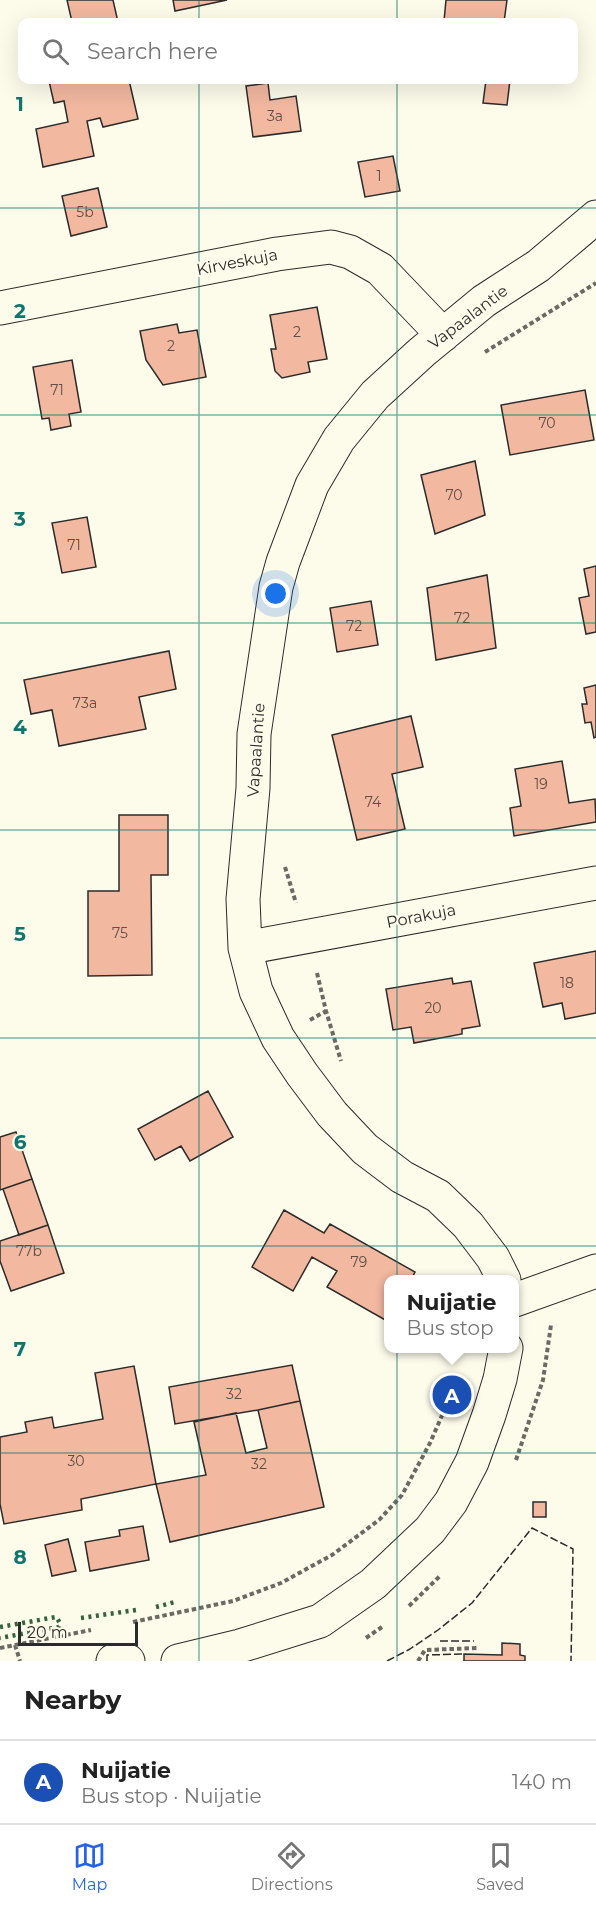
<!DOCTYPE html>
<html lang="en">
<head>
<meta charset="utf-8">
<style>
	:root { --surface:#fff; --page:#f6f6f6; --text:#222; --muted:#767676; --line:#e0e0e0; --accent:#2563eb }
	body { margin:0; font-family:Montserrat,sans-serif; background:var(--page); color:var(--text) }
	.scale { position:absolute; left:18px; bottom:15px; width:120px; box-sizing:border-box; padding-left:6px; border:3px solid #2b2b2b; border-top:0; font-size:16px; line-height:21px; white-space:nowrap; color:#2b2b2b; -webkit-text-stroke:4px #fdfbea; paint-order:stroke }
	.you { position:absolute; left:276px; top:594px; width:21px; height:21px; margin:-15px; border:4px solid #fff; border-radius:50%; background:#1a73e8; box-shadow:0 0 0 9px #1a73e833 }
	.badge { display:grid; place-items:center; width:39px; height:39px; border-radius:50%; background:var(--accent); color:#fff; font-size:20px; font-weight:700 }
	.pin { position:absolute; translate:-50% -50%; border:3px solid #fff; box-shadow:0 2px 6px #0006 }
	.popup { position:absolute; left:384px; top:1275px; width:135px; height:78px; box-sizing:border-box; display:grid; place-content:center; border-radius:12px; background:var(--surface); filter:drop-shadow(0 2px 4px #0005); font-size:20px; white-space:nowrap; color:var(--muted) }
	.popup b { font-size:22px; color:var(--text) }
	.popup::after { content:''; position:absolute; left:50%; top:100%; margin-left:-12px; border:12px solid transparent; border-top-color:var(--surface) }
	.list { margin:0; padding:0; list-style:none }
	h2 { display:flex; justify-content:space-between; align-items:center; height:78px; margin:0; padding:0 24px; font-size:26px }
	h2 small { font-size:20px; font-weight:400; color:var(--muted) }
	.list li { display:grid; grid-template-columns:39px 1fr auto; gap:18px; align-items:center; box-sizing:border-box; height:84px; padding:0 24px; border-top:2px solid var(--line) }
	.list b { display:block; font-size:22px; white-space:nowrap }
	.list p { margin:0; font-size:20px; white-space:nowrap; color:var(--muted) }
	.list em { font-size:20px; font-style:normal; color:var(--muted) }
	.icon { flex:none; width:33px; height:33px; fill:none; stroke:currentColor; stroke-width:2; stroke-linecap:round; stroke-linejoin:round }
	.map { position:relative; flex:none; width:596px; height:1661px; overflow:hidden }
	.search { position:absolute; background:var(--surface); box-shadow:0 6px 24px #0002; left:18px; right:18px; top:18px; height:66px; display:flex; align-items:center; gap:15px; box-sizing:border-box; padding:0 21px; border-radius:12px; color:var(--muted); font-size:22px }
	.sheet { height:162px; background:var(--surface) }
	nav { display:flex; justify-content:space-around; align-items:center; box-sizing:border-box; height:84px; border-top:2px solid var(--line); background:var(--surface); font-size:16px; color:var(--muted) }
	nav a { display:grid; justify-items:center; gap:3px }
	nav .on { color:var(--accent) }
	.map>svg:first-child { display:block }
	.building { fill:#f2b8a0; stroke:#2b2b2b; stroke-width:1.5 }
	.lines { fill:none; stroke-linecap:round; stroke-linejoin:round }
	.minor-casing { stroke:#2b2b2b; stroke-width:35 }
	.path { stroke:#6a6964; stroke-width:4; stroke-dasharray:4.5 3; stroke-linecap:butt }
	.minor { stroke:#fdfbea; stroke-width:33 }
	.hedge { stroke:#34623c; stroke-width:4.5; stroke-dasharray:3 4.5; stroke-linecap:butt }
	.fence { stroke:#2b2b2b; stroke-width:1.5; stroke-dasharray:8 3; stroke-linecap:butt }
	.grid { fill:none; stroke:#0f766e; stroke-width:1.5; stroke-opacity:0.55 }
	.labels { text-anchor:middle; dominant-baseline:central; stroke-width:4.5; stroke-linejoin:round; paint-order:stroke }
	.number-label { font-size:14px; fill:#5d4e48 }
	.street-label { font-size:16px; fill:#2b2b2b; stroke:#fdfbea }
	.grid-label { font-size:20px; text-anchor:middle; font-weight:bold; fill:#0f766e; stroke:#fdfbea; stroke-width:4.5; stroke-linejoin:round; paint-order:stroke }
</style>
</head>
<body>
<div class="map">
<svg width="596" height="1661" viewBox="0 0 596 1661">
	<rect width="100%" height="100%" fill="#fdfbea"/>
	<path class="building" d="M67,0h46l5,22h-46z
		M173,0h54l-52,11z
		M446,0h61l-3,22 -60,-1z
		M56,80h73l9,39 -35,8 -3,-9 -13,3 7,35 -51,11 -7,-38 32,-7 -4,-21 -10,2 -5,-22z
		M486,80h24l-3,25 -24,-2z
		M268,83l2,17 26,-4 5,35 -48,6 -7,-51z
		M393,156l7,35 -35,6 -7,-35z
		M98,188l9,39 -36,9 -9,-40z
		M317,307l10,52 -19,3 2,10 -28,6 -7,-7 -4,-22h5l-6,-34z
		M177,324l2,9 18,-3 9,47 -43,8 -17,-25 -6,-29z
		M72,360l9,52 -12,2 2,12 -20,4 -2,-12 -7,1 -9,-52z
		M585,390l9,50 -84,15 -9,-50z
		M475,461l10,54 -50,19 -14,-59z
		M87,517l9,50 -34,6 -10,-50z
		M596,566v66l-10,2 -7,-36 10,-2 -5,-27z
		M487,575l9,73 -60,12 -9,-72z
		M371,601l7,44 -41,7 -7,-44z
		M169,651l7,38 -37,8 7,32 -87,17 -7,-36 -21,4 -7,-34z
		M596,685v52l-2,1 -3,-16 -6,1 -3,-19h5l-3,-16z
		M411,716l12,51 -31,7 13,55 -48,11 -25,-105z
		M562,761l7,42 26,-4 1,23 -82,14 -4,-28 11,-2 -6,-37z
		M119,815h49v60h-17l1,100 -64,1v-85h31z
		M596,951v62l-31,6 -3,-16 -19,4 -9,-44z
		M452,978l1,6 18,-3 9,45 -18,3v5l-48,9 -3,-16 -18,3 -7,-41z
		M208,1091l25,46 -43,24 -9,-15 -26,14 -17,-31z
		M16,1132l16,47 -32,11v-53z
		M32,1179l16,46 -29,10 -16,-46z
		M284,1210l40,23 6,-9 85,48 -4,8h-22v38l-2,3 -60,-34 10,-16 -25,-14 -19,34 -41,-24z
		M48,1225l16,48 -53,18 -11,-30v-20z
		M292,1365l8,36 -42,9 -83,14 -6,-37z
		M134,1366l22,118 -75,15 1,11 -78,14 -4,-20v-67l27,-5 -2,-10 27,-5 2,11 49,-9 -8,-46z
		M300,1401l24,106 -154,35 -14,-58 50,-9 -12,-53 42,-9 10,40 21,-5 -9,-38z
		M533,1502h13v15h-13z
		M143,1526l6,34 -59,11 -5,-29 35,-6 -1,-6z
		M68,1539l8,32 -24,5 -7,-31z
		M502,1643l18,1v11l5,1v5h-61v-7l38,1z"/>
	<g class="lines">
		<defs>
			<path id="minor" d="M0,308l277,-54 54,-7 19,5 30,17 63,66
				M245,948l351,-65
				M504,1280l-11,-22 -25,-33 -30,-29 -36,-19 -37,-28 -33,-35 -30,-40 -24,-36 -22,-47 -11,-43 -2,-49 10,-111 1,-54 22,-147 7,-25 29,-77 27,-46 36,-44 47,-43 62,-51 54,-35 58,-49
				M515,1300l81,-29
				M113,1661h15
				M178,1661l62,-15 80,-25 53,-37 57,-54 21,-28 21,-40 17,-47 11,-36 6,-31"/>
		</defs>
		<use href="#minor" class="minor-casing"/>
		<path class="path" d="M485,352l111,-69
			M285,867l11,36
			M317,973l9,38 15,50
			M310,1020l16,-9
			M516,1460l27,-80 8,-55
			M409,1606l31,-30
			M133,1622l100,-21 48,-18 51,-28 47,-35 23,-25 28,-52 27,-62
			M366,1638l16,-11
			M15,1645l5,16
			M0,1648l91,-18
			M418,1661l7,-11 54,-2"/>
		<use href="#minor" class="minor"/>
		<path class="hedge" d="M156,1607l19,-5
			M81,1618l55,-8
			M0,1627l56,-10 4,6 -1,4 -59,11"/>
		<path class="fence" d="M440,1641h34
			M387,1661l23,-12 28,-19 34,-27 60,-75 41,21 -2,112
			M427,1661v-6l37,-1"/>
	</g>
	<path class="grid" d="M199,0v22M397,0v22M199,80v1581M397,80v1581M0,208h596M0,415h596M0,623h596M0,830h596M0,1038h596M0,1246h596M0,1453h596"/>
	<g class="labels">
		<g class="number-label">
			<text x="275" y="116">3a</text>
			<text x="379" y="176">1</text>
			<text x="85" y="212">5b</text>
			<text x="297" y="332">2</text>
			<text x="171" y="346">2</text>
			<text x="57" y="390">71</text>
			<text x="547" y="423">70</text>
			<text x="454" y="495">70</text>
			<text x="74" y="545">71</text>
			<text x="462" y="618">72</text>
			<text x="354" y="626">72</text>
			<text x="85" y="703">73a</text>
			<text x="541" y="784">19</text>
			<text x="373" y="802">74</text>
			<text x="120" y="933">75</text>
			<text x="567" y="983">18</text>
			<text x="433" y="1008">20</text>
			<text x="29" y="1251">77b</text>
			<text x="359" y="1262">79</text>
			<text x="234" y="1394">32</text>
			<text x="76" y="1461">30</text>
			<text x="259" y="1464">32</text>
		</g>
		<g class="street-label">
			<text transform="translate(237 262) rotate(-11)">Kirveskuja</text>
			<text transform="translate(468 317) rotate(-37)">Vapaalantie</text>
			<text transform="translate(256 750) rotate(-86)">Vapaalantie</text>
			<text transform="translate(421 916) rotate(-11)">Porakuja</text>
		</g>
	</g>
	<g class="grid-label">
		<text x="20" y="111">1</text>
		<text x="20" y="318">2</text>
		<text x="20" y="526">3</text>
		<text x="20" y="734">4</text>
		<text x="20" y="941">5</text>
		<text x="20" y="1149">6</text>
		<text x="20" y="1356">7</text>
		<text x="20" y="1564">8</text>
	</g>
</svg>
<div class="scale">20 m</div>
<div class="you"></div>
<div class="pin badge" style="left:452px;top:1395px;background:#1a4fb4">A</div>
<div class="popup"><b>Nuijatie</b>Bus stop</div>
<div class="search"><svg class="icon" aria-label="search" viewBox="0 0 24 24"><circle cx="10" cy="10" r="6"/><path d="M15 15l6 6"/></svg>Search here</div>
</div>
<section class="sheet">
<h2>Nearby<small></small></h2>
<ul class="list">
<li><span class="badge" style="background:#1a4fb4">A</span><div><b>Nuijatie</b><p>Bus stop · Nuijatie</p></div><em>140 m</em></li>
</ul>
</section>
<nav>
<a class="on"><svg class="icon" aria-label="map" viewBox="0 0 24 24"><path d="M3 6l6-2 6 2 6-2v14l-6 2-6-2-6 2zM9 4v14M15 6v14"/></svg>Map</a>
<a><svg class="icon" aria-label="directions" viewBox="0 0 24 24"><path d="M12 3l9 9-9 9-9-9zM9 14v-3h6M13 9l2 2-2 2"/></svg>Directions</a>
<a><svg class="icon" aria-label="saved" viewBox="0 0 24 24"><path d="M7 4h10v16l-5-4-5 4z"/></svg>Saved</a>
</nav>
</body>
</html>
